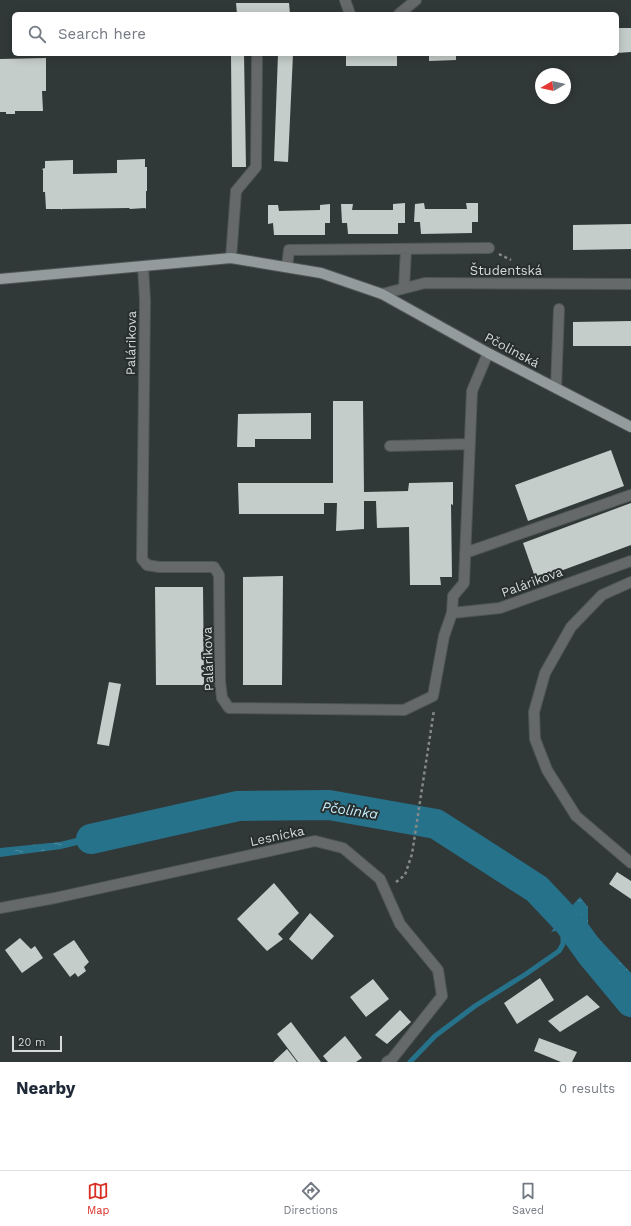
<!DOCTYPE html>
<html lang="en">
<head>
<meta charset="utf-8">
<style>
	:root { --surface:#fff; --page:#f6f6f7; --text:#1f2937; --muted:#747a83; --line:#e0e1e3; --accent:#d93025 }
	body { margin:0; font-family:"Work Sans",sans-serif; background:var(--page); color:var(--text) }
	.compass { position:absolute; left:535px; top:68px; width:36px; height:36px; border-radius:50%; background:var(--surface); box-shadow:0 2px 10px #0003; rotate:261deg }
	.scale { position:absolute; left:12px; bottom:10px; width:50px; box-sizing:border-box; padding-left:4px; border:2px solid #d5d9d9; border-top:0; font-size:11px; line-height:14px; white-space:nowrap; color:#d5d9d9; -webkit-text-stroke:3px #272e2e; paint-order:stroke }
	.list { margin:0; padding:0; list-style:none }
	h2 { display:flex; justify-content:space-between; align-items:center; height:52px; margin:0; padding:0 16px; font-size:17px }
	h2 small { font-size:13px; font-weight:400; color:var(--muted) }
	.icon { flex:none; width:22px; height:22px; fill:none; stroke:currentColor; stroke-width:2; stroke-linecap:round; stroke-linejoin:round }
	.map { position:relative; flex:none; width:631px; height:1062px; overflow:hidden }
	.search { position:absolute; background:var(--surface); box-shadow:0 2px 10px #0003; left:12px; right:12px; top:12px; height:44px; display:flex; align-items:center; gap:10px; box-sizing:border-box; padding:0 14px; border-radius:6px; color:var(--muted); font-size:15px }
	.sheet { height:108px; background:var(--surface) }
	nav { display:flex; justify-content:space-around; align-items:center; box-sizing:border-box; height:56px; border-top:1px solid var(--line); background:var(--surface); font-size:11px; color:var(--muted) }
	nav a { display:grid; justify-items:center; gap:2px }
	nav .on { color:var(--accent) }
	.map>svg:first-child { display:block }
	.water { fill:url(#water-ripples) }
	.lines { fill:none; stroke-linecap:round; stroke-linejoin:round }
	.stream { stroke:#26728b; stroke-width:5 }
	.river { stroke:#26728b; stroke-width:30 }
	.building { fill:#c4cdc9 }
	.minor-casing { stroke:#4f5655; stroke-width:12 }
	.major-casing { stroke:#4f5655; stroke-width:12 }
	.path { stroke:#848a89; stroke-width:2.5; stroke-dasharray:3 3; stroke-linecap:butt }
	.minor { stroke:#66696a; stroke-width:10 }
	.major { stroke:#939b9c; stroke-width:10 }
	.labels { text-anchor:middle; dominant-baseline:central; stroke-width:4; stroke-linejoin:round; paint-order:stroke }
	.street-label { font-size:13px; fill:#d5d9d9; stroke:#272e2e }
	.water-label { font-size:14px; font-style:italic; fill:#c5ecfb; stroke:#272e2e }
</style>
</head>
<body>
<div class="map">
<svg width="631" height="1062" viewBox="0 0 631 1062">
	<defs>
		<pattern id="water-ripples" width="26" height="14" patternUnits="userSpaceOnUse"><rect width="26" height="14" fill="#26728b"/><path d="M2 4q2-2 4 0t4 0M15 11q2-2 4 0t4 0" fill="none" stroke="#4f8ca0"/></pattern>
	</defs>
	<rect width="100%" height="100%" fill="#313938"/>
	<path class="water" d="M319,793l58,7 48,10 41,19 85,62 19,17 10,-11 8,10v20l43,46v11l-53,-54 -15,-1 -12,3 8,-10 -27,-24 -24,-24 -45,-40 -40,-18 -47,-9 -57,-8 -90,7 -89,21 -25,9 -54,13 -61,8v-9l60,-6 53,-13 26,-8 89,-21z"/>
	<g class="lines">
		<path class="stream" d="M410,1062l25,-26 40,-30 51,-32 33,-23 4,-7v-14l4,-5"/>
		<path class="river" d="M91,839l147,-33 91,-1 107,19 101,65 32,34 23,32 39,47"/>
	</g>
	<path class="building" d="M236,3h53l1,11h-53z
		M617,28h14v24l-14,1z
		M231,54h13l2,113h-14z
		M278,54h15l-5,108 -14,-1z
		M346,54h51v12h-51z
		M429,54h27v6l-27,1z
		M46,58v33h-4l1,20h-28v3h-9v-2h-6v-53z
		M145,159v8h2v24h-1v18l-1,-1 -15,1 -1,-1 -67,1v1l-1,-1h-15l-1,-17h-2v-22l-1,-1 3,-1v-7l28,-1v14l44,-1v-13z
		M405,203v20h-7v11h-50l-1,-11h-5l-1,-19h12l-1,6h41v-6z
		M424,203l1,6h42l-1,-6h12v19h-6v11l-51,1 -1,-12h-6l1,-18z
		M330,204v19h-5v12h-51l-1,-12 -5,1v-19h10l1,6 41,-1v-5z
		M631,224v25l-58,1v-25z
		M631,321v25h-58v-24z
		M333,401h30l1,91 44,-1 1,-8 44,-1v23l-2,-1 1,73h-12l1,8h-31l-1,-58 -32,1 -1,-27h-12v28l-28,2 1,-28h-13v11h-85l-1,-31h95z
		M311,413v26h-56v8h-18l1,-33z
		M611,450l13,36 -96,35 -13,-36z
		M631,503v42l-95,35 -13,-37z
		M283,576l-1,109h-39v-108z
		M155,587h48l1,98h-48z
		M109,682l12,2 -12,62 -12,-2z
		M617,872l14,9v18l-22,-15z
		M274,883l25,30 -21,21 5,5 -16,12 -30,-32z
		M310,913l24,23 -22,24 -23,-21z
		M20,938l11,11 4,-3 8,12 -21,15 -17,-23z
		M74,940l15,22 -5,5 2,4 -8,6 -3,-4 -5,4 -17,-23z
		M540,978l14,22 -37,24 -13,-21z
		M373,979l16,20 -23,18 -16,-20z
		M587,995l13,12 -40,25 -12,-11z
		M400,1010l11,12 -24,22 -12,-9z
		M291,1022l30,40h-23l-21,-28z
		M345,1036l17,22 -6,4h-28l-5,-6z
		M539,1038l38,14 -5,10h-11l-27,-11z
		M287,1049l10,13h-24z"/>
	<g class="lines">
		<defs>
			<path id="minor" d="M345,0l5,14
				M399,14l17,-14
				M231,258l5,-67 20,-24 1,-109
				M143,267l2,33 -3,259 5,6 12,2h55l5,8 1,106 2,17 7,10 175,2 29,-14 11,-60 8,-23 1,-17 11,-13 8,-192 16,-38
				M287,267l2,-17 200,-2
				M404,288l2,-39
				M382,294l43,-11 206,1
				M556,388l3,-79
				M390,446l80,-2
				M465,553l166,-58
				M631,582l-29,13 -31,32 -26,46 -11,39 1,27 12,31 29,46 55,47
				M452,613l48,-5 131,-47
				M0,908l55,-10 260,-57 28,7 37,31 20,45 38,46 4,26 -50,63 -5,3"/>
			<path id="major" d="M0,279l231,-21 90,15 61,21 106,59 143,74"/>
		</defs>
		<use href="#minor" class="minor-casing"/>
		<use href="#major" class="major-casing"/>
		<path class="path" d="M499,254l12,6
			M396,882l9,-7 7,-21 22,-144"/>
		<use href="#minor" class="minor"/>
		<use href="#major" class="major"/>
	</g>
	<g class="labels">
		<g class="street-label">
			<text x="506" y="270">Študentská</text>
			<text transform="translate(131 343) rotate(-89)">Palárikova</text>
			<text transform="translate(512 350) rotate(28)">Pčolinská</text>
			<text transform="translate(532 582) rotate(-20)">Palárikova</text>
			<text transform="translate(208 659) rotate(-92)">Palárikova</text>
			<text transform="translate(277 836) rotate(-12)">Lesnícka</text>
		</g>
		<g class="water-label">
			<text transform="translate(350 810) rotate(8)">Pčolinka</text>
		</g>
	</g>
</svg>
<svg class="compass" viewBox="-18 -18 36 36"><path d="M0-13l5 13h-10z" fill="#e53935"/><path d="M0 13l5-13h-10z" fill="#747a83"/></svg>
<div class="scale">20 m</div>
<div class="search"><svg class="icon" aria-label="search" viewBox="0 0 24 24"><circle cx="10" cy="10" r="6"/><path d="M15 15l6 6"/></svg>Search here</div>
</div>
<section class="sheet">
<h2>Nearby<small>0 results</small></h2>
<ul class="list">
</ul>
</section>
<nav>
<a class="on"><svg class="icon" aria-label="map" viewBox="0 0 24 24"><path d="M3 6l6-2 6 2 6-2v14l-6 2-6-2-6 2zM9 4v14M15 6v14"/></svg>Map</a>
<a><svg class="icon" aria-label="directions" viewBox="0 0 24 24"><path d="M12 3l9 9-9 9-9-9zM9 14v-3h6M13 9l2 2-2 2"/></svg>Directions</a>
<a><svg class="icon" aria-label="saved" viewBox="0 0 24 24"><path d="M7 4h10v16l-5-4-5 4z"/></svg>Saved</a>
</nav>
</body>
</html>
